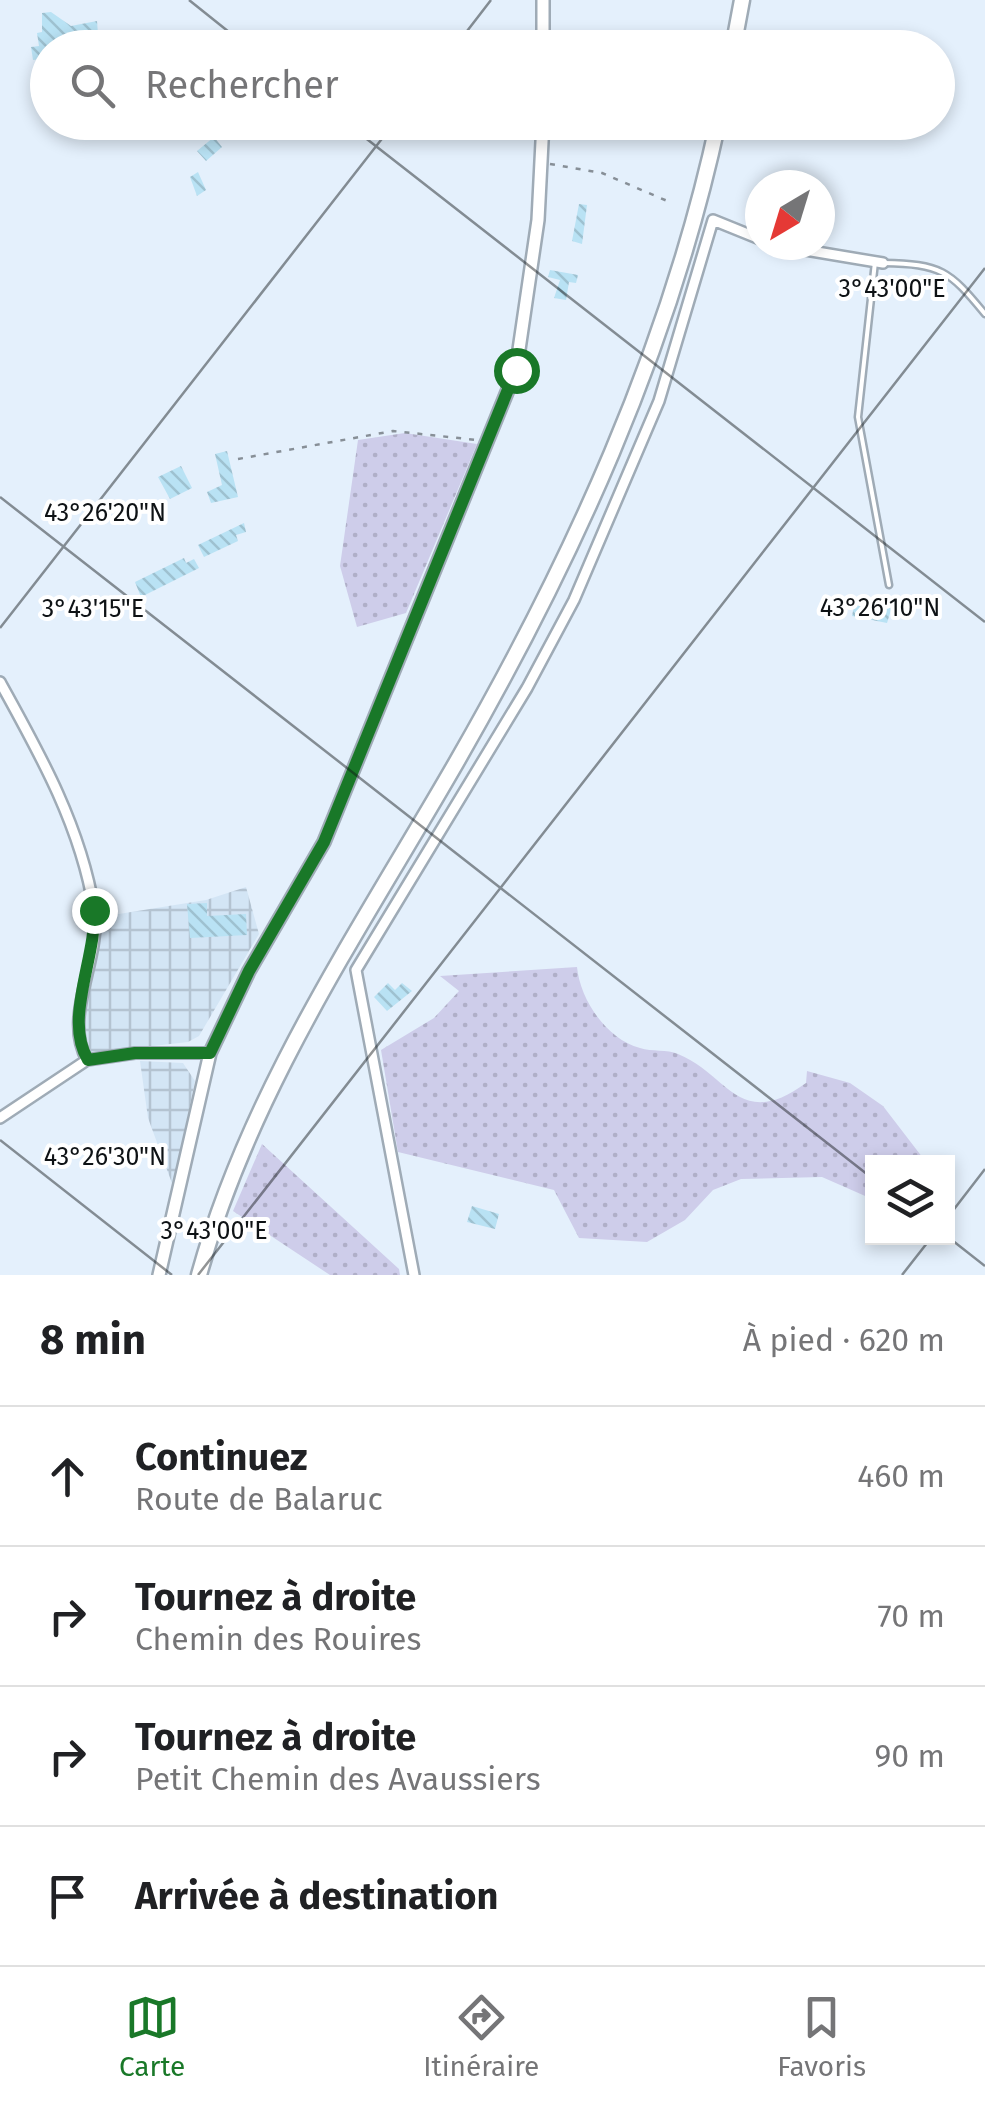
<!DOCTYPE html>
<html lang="fr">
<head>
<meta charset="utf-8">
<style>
	:root { --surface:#fff; --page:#f2f2f2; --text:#202124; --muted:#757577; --line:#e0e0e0; --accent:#197828 }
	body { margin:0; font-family:"Fira Sans",sans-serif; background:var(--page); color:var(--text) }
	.controls { position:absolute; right:30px; bottom:30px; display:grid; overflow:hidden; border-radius:0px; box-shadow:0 5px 15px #0003 }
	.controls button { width:90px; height:90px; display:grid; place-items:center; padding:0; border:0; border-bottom:2px solid var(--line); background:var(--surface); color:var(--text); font:50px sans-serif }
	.compass { position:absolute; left:745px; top:170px; width:90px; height:90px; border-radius:50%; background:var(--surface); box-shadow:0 5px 15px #0003; rotate:218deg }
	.stop { position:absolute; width:30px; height:30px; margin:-22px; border:8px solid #197828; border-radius:50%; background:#fff }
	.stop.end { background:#197828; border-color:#fff; box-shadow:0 2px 10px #0008 }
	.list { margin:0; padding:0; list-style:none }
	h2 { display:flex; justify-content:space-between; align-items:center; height:130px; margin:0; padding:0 40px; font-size:42px }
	h2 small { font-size:32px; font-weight:400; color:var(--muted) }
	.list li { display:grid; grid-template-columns:65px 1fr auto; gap:30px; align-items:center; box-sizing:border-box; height:140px; padding:0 40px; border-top:2px solid var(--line) }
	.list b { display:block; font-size:38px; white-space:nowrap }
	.list p { margin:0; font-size:32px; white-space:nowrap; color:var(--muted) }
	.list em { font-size:32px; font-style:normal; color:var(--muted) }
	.icon { flex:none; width:55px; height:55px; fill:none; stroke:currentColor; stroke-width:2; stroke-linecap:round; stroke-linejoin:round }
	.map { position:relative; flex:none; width:985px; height:1275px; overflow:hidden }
	.search { position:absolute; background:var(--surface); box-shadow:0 5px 15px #0003; left:30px; right:30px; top:30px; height:110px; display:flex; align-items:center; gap:25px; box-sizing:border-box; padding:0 35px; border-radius:55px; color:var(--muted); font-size:38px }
	.sheet { height:690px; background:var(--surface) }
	nav { display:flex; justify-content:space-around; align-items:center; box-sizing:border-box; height:140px; border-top:2px solid var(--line); background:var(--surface); font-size:28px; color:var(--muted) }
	nav a { display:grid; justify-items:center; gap:5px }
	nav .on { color:var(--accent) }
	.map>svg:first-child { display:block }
	.industrial { fill:url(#industrial-grid) }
	.grass { fill:url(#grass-dots) }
	.building { fill:url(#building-back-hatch) }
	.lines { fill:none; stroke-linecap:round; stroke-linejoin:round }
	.service-casing { stroke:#9fabb6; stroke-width:9 }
	.minor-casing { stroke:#9fabb6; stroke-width:14 }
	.tertiary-casing { stroke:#9fabb6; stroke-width:16 }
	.primary-casing { stroke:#9fabb6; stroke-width:19 }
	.path { stroke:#878f97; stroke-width:2.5; stroke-dasharray:5 8; stroke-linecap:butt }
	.service { stroke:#fff; stroke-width:4 }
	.minor { stroke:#fff; stroke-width:9 }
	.tertiary { stroke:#fff; stroke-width:11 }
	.primary { stroke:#fff; stroke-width:14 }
	.route { stroke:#197828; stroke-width:12 }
	.ticks { fill:none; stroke:#0e1215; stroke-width:2.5; stroke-opacity:0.45 }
	.ticks-label { font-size:25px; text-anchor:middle; fill:#0e1215; stroke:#fff; stroke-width:8; stroke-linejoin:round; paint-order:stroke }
</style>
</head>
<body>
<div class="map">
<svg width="985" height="1275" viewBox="0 0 985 1275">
	<defs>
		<pattern id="industrial-grid" width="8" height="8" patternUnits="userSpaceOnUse" patternTransform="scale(2.5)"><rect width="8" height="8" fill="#d3e5f5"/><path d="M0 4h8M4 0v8" fill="none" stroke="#b4c3d1"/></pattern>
		<pattern id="grass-dots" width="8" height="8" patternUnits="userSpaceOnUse" patternTransform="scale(2.5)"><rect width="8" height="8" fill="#cecdea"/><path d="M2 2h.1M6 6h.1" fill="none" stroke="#b0afc8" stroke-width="1.8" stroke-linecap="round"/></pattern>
		<pattern id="building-back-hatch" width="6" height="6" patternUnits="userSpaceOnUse" patternTransform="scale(2.5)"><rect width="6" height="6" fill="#b9e2f4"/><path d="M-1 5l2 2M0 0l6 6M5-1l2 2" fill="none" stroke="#9ec1d0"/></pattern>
	</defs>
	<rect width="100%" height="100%" fill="#e4f0fc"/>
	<path class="industrial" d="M246,887l13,47 -60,102 -11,6 -97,11 -9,-13 18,-123 106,-17z
		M140,1061l43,2 12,18 -22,105 -25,-68z"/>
	<path class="grass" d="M405,433l72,11 -71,169 -49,14 -17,-61 18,-126z
		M577,967c3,32 29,72 63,81 12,4 27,1 38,6 50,20 61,78 128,29l1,-12 43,12 33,23 43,56h-54v37l-50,-22 -81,2 -28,11 -28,30 -38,22 -68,-4 -25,-48 -156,-38 -17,-102 53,-32 25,-27 -19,-15z
		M262,1144l137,125 1,6h-70l-97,-64z"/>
	<path class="building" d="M51,12l20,14 26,-5 2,27h-51v19h-5l-1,-8 -9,1 -2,-13 8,-1 -2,-13 5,-1v-19z
		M144,30l3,18h-28l-3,-13z
		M214,137l8,10 -16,14 -9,-10z
		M198,172l8,18 -9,6 -7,-19z
		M579,204l8,1 -5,39 -10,-3z
		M550,270l28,5 -2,8 -7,-1 -3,18 -12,-2 6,-18 -12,-3z
		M227,451l11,46 -27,6 -4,-11 15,-7 -7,-31z
		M181,466l11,22 -22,11 -12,-22z
		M244,523l2,9 -10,3 2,6 -34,16 -6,-12z
		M184,558l2,5 8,-4 5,9 -58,29 -6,-15z
		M877,596l17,4 -7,23 -35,-7 3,-15 21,4z
		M207,903v13l39,-2 1,21 -57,3 -3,-34z
		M388,983l7,7 7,-7 10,8 -25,20 -13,-14z
		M472,1206l27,8 -4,15 -28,-7z"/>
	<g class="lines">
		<defs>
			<path id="service" d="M875,262l-17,155 31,168
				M883,263c58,1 66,7 102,51"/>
			<path id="minor" d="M775,245l108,18
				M0,682c40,72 81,145 94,227 8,50 -32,106 -7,151
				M0,1118l87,-58 48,-7h75
				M414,1275l-58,-305 171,-282 47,-88 85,-199 54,-181 47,19"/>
			<path id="tertiary" d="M543,0v48
				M159,1275l51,-222 39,-82 75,-129 192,-472 22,-150 5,-98"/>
			<path id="primary" d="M733,48l9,-48
				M199,1275c51,-185 162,-347 257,-512 115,-200 213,-413 262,-641"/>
		</defs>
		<use href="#service" class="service-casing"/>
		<use href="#minor" class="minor-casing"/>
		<use href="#tertiary" class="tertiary-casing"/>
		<use href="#primary" class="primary-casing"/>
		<path class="path" d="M550,164l52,9 70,30
			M238,459l155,-28 84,9"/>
		<use href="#service" class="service"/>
		<use href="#minor" class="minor"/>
		<use href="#tertiary" class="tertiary"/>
		<use href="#primary" class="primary"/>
	</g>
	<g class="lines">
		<path class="route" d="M94,910c3,47 -31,109 -6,150l47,-7h75l39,-82 75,-129 192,-472"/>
	</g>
	<path class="ticks" d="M189,0l60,48M454,48l37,-48M345,122l640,500M0,497l872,681M0,628l395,-506M0,1140l172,135M948,1217l37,-48M948,1237l37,29M198,1275l787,-1007M902,1275l29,-37"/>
	<g class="ticks-label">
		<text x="892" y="297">3°43'00"E</text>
		<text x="105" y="521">43°26'20"N</text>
		<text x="880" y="616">43°26'10"N</text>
		<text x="93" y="617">3°43'15"E</text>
		<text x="105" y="1165">43°26'30"N</text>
		<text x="214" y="1239">3°43'00"E</text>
	</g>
</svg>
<div class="controls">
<button><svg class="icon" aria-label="layers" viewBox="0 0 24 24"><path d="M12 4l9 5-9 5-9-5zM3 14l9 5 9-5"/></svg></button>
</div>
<svg class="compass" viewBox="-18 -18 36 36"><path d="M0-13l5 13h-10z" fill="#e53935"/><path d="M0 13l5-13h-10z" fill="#757577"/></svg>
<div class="stop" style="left:516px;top:370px"></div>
<div class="stop end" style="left:94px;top:910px"></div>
<div class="search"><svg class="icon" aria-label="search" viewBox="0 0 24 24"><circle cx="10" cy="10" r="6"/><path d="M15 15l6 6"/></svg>Rechercher</div>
</div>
<section class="sheet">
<h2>8 min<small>À pied · 620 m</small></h2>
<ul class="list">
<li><svg class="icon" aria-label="ahead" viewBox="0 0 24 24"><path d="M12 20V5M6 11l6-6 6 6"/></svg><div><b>Continuez</b><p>Route de Balaruc</p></div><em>460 m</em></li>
<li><svg class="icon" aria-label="right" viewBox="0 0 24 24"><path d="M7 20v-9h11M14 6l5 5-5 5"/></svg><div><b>Tournez à droite</b><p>Chemin des Rouires</p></div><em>70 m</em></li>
<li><svg class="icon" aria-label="right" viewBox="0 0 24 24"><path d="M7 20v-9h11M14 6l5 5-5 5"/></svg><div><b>Tournez à droite</b><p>Petit Chemin des Avaussiers</p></div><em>90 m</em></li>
<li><svg class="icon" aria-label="arrive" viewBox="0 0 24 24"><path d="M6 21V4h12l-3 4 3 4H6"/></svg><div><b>Arrivée à destination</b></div></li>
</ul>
</section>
<nav>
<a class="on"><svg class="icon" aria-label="map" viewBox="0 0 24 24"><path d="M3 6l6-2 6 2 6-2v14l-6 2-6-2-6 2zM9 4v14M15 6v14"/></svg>Carte</a>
<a><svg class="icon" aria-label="directions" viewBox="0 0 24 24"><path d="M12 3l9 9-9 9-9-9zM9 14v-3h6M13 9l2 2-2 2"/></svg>Itinéraire</a>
<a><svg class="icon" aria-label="saved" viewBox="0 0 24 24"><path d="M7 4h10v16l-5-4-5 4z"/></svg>Favoris</a>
</nav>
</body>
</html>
